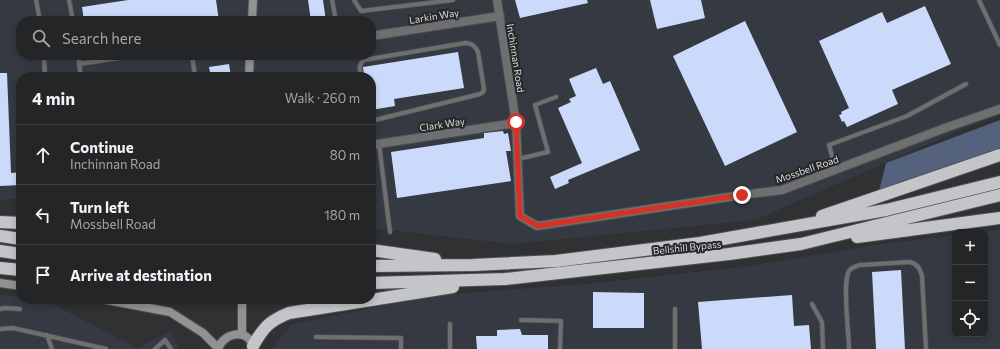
<!DOCTYPE html>
<html lang="en">
<head>
<meta charset="utf-8">
<style>
	:root { --surface:#242526; --page:#2c2d2e; --text:#f1f3f6; --muted:#a3a5a7; --line:#414243 }
	body { margin:0; font-family:Commissioner,sans-serif; background:var(--page); color:var(--text) }
	.controls { position:absolute; right:12px; bottom:12px; display:grid; overflow:hidden; border-radius:8px; box-shadow:0 2px 6px #0003 }
	.controls button { width:36px; height:36px; display:grid; place-items:center; padding:0; border:0; border-bottom:1px solid var(--line); background:var(--surface); color:var(--text); font:20px sans-serif }
	.stop { position:absolute; width:12px; height:12px; margin:-9px; border:3px solid #d93025; border-radius:50%; background:#fff }
	.stop.end { background:#d93025; border-color:#fff; box-shadow:0 1px 4px #0008 }
	.list { margin:0; padding:0; list-style:none }
	h2 { display:flex; justify-content:space-between; align-items:center; height:52px; margin:0; padding:0 16px; font-size:17px }
	h2 small { font-size:13px; font-weight:400; color:var(--muted) }
	.list li { display:grid; grid-template-columns:26px 1fr auto; gap:12px; align-items:center; box-sizing:border-box; height:60px; padding:0 16px; border-top:1px solid var(--line) }
	.list b { display:block; font-size:15px; white-space:nowrap }
	.list p { margin:0; font-size:13px; white-space:nowrap; color:var(--muted) }
	.list em { font-size:13px; font-style:normal; color:var(--muted) }
	.icon { flex:none; width:22px; height:22px; fill:none; stroke:currentColor; stroke-width:2; stroke-linecap:round; stroke-linejoin:round }
	.map { position:relative; flex:none; width:1000px; height:349px; overflow:hidden }
	.search { position:absolute; background:var(--surface); box-shadow:0 2px 6px #0003; left:16px; top:16px; width:360px; height:44px; display:flex; align-items:center; gap:10px; box-sizing:border-box; padding:0 14px; border-radius:16px; color:var(--muted); font-size:15px }
	.panel { position:absolute; background:var(--surface); box-shadow:0 2px 6px #0003; left:16px; top:72px; width:360px; height:232px; border-radius:16px }
	.map>svg:first-child { display:block }
	.built { fill:#353941; fill-rule:evenodd }
	.forest { fill:#55627d }
	.building { fill:#cbdafa }
	.lines { fill:none; stroke-linecap:round; stroke-linejoin:round }
	.lane-casing { stroke:#4f5051; stroke-width:5.5 }
	.street-casing { stroke:#4f5051; stroke-width:10 }
	.secondary-casing { stroke:#4f5051; stroke-width:10 }
	.highway-casing { stroke:#4f5051; stroke-width:14 }
	.lane { stroke:#6e6f70; stroke-width:4 }
	.street { stroke:#6e6f70; stroke-width:8 }
	.secondary { stroke:#919294; stroke-width:8 }
	.highway { stroke:#c3c5c8; stroke-width:12 }
	.route { stroke:#d93025; stroke-width:5 }
	.labels { text-anchor:middle; dominant-baseline:central; stroke-width:4; stroke-linejoin:round; paint-order:stroke }
	.street-label { font-size:10px; fill:#dadbdc; stroke:#262729 }
</style>
</head>
<body>
<div class="map">
<svg width="1000" height="349" viewBox="0 0 1000 349">
	<rect width="100%" height="100%" fill="#303133"/>
	<path class="built" d="M0,0h1000v115l-33,12 -212,93 -243,24 -141,-16v-151h-350v121l-21,2zM21,21h350v34h-350z
		M1000,229v120h-729l21,-25 145,-29 150,-11 155,-17 134,-22 79,-10v99h30v-102h-9z
		M0,295l21,2v2l24,1 92,48 34,-17 9,18h-180z"/>
	<path class="forest" d="M1000,120v30l-121,41 7,-28z"/>
	<path class="building" d="M128,0h88l3,21h-135l-2,-14z
		M308,0h15l3,21h-15z
		M515,0h72l1,3 -68,15z
		M650,0h51l4,18 -48,11z
		M925,6l26,58 -59,26 6,14 -51,23 -3,-6 -2,1 -3,-7 3,-1 -1,-2 8,-4 -30,-67 63,-29 5,11z
		M745,21l52,111 -72,34 -52,-110z
		M458,52l6,36 -70,11 1,7 -24,4v-33h-7l-1,-10z
		M229,64l2,13h-20l-2,-10z
		M596,68l7,16 7,-3 30,69 -72,30 1,3 -14,6 -5,-12 32,-14 -24,-55 13,-6 -2,-3 7,-3 -7,-17z
		M0,73h7l4,100 10,-1v13l-21,1z
		M503,131l1,3 4,-1 3,18h-5l5,30 -114,17 -6,-46 93,-14v-5z
		M901,270l4,79h-29l-4,-77z
		M593,292l51,1v35h-51z
		M792,295l2,31 15,-1 2,24h-109l-4,-47z
		M520,329l2,6h26v14h-71l-1,-13h21v-6z"/>
	<g class="lines">
		<defs>
			<path id="lane" d="M36,0l4,21
				M69,0l4,21
				M332,0l4,21
				M354,0l7,11 92,-11
				M979,0l21,45
				M44,55l1,22
				M78,55l3,22
				M192,55l3,22
				M79,64l59,-9
				M361,77c-1,-7 -3,-12 3,-17l101,-17c7,0 10,3 13,9l6,37 -1,3 -3,2 -109,27
				M371,132l2,13
				M379,144l11,88
				M518,159l30,-7 -13,-47 21,-8
				M836,170l-7,-25 78,-29 59,-32
				M812,304l10,18 1,27
				M0,309l5,-1 15,1
				M675,309v40
				M521,320l40,1 -1,28
				M450,324v25
				M0,329l13,-1 93,21
				M47,335l5,14
				M316,337l85,1v11
				M155,349l10,-9 6,9
				M849,349c0,-15 -7,-68 0,-78 3,-4 7,-5 11,-6l50,-3c8,2 10,7 12,14l4,73"/>
			<path id="street" d="M497,0l19,123 4,93 17,10 205,-31 40,-5 163,-62 55,-19
				M371,36l129,-20
				M371,145l145,-22"/>
			<path id="secondary" d="M252,21l1,-21
				M249,77l1,-22
				M0,283l21,3
				M102,299l68,13 33,21 15,15
				M242,299v36
				M218,349c6,-18 32,-21 36,0"/>
			<path id="highway" d="M822,216l178,-61
				M0,222l21,1
				M0,236l21,3
				M857,237l143,-19
				M371,250l64,9
				M0,251l21,3
				M371,266l102,-1 83,-4 144,-18 186,-33 114,-28
				M0,268l21,2
				M371,283l134,-4 224,-25 72,-10 199,-49
				M253,346c10,-18 16,-25 36,-33l164,-26"/>
		</defs>
		<use href="#lane" class="lane-casing"/>
		<use href="#street" class="street-casing"/>
		<use href="#secondary" class="secondary-casing"/>
		<use href="#highway" class="highway-casing"/>
		<use href="#lane" class="lane"/>
		<use href="#street" class="street"/>
		<use href="#secondary" class="secondary"/>
		<use href="#highway" class="highway"/>
	</g>
	<g class="lines">
		<path class="route" d="M516,122l4,94 18,10 204,-31"/>
	</g>
	<g class="labels">
		<g class="street-label">
			<text transform="translate(434 16) rotate(-9)">Larkin Way</text>
			<text transform="translate(516 58) rotate(81)">Inchinnan Road</text>
			<text transform="translate(442 124) rotate(-9)">Clark Way</text>
			<text transform="translate(807 169) rotate(-19)">Mossbell Road</text>
			<text transform="translate(687 247) rotate(-6)">Bellshill Bypass</text>
		</g>
	</g>
</svg>
<div class="controls">
<button>+</button>
<button>−</button>
<button><svg class="icon" aria-label="locate" viewBox="0 0 24 24"><circle cx="12" cy="12" r="6"/><path d="M12 2v4M12 18v4M2 12h4M18 12h4"/></svg></button>
</div>
<div class="stop" style="left:516px;top:122px"></div>
<div class="stop end" style="left:742px;top:195px"></div>
<div class="search"><svg class="icon" aria-label="search" viewBox="0 0 24 24"><circle cx="10" cy="10" r="6"/><path d="M15 15l6 6"/></svg>Search here</div>
<section class="panel">
<h2>4 min<small>Walk · 260 m</small></h2>
<ul class="list">
<li><svg class="icon" aria-label="ahead" viewBox="0 0 24 24"><path d="M12 20V5M6 11l6-6 6 6"/></svg><div><b>Continue</b><p>Inchinnan Road</p></div><em>80 m</em></li>
<li><svg class="icon" aria-label="left" viewBox="0 0 24 24"><path d="M17 20v-9H6M10 6l-5 5 5 5"/></svg><div><b>Turn left</b><p>Mossbell Road</p></div><em>180 m</em></li>
<li><svg class="icon" aria-label="arrive" viewBox="0 0 24 24"><path d="M6 21V4h12l-3 4 3 4H6"/></svg><div><b>Arrive at destination</b></div></li>
</ul>
</section>
</div>
</body>
</html>
